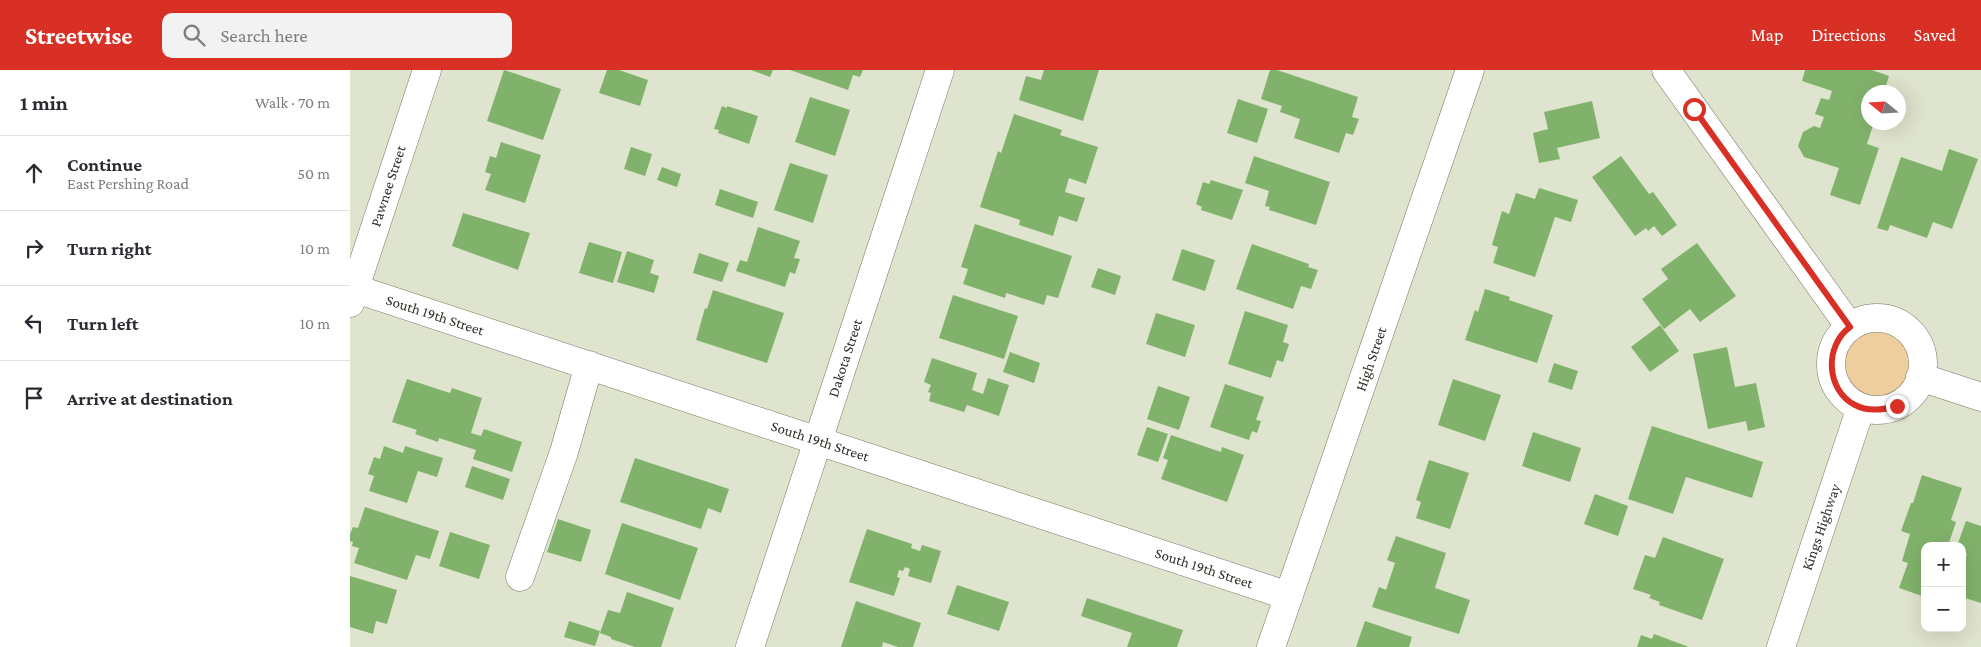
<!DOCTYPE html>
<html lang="en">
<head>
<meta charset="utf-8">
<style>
	:root { --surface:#fff; --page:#f2f2f3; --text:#2b2b33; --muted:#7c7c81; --line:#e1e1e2; --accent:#d93025 }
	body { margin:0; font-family:"Crimson Pro",serif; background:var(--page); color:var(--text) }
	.controls { position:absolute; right:15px; bottom:15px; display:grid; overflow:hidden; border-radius:10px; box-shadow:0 5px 20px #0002 }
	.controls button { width:45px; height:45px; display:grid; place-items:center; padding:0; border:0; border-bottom:1px solid var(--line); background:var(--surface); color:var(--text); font:25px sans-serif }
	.compass { position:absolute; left:1511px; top:15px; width:45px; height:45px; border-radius:50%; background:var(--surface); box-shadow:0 5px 20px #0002; rotate:288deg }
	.stop { position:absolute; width:15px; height:15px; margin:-11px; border:4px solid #d93025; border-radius:50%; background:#fff }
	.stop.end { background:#d93025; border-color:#fff; box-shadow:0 1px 5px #0008 }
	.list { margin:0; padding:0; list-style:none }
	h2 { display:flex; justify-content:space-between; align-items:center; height:65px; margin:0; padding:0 20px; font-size:21px }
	h2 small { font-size:16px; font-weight:400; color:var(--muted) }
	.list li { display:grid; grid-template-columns:32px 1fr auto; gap:15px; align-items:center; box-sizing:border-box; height:75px; padding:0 20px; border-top:1px solid var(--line) }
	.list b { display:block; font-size:19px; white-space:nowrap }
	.list p { margin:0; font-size:16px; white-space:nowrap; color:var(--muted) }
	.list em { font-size:16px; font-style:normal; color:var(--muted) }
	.icon { flex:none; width:28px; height:28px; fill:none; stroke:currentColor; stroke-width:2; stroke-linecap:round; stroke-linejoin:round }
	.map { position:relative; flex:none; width:1631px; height:577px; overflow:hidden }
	header { display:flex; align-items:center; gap:30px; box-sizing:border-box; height:70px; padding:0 25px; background:var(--accent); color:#fff }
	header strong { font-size:24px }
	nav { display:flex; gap:28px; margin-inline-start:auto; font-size:18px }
	.search { width:350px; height:45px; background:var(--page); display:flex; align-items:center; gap:12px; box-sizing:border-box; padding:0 18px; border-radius:10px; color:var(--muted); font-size:19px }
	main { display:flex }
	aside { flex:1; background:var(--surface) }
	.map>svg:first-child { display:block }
	.garden { fill:#edce9c }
	.building { fill:#81b26b }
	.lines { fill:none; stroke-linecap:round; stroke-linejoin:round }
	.minor-casing { stroke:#737763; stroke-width:29 }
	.minor { stroke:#fff; stroke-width:28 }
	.route { stroke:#d93025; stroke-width:6 }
	.labels { text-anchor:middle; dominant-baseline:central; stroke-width:4.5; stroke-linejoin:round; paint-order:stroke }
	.street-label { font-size:15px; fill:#2c2e25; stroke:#fff }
</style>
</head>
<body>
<header>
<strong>Streetwise</strong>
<div class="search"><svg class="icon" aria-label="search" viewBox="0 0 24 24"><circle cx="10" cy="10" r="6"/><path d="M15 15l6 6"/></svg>Search here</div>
<nav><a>Map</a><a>Directions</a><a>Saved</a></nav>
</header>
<main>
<aside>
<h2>1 min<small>Walk · 70 m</small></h2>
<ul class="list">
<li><svg class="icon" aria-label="ahead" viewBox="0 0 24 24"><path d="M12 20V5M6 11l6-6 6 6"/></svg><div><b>Continue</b><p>East Pershing Road</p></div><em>50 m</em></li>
<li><svg class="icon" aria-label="right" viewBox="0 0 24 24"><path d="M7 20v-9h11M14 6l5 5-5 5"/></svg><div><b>Turn right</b></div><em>10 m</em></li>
<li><svg class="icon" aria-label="left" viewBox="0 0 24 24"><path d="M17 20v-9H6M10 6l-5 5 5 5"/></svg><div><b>Turn left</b></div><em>10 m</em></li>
<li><svg class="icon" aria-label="arrive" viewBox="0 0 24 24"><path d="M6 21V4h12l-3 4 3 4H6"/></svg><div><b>Arrive at destination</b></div></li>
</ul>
</aside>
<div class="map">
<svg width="1631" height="577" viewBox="0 0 1631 577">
	<rect width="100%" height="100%" fill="#dfe4ce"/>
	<path class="garden" d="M1494 295a33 33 0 1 1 66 0a33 33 0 1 1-66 0Z"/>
	<path class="building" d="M154,0l57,19 -18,51 -56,-19z
		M257,0h12l29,10 -8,26 -41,-13z
		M401,0h22l-3,7z
		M440,0h73l-3,7 -7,-2 -5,15z
		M694,0h55l-16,51 -64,-21 7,-24 15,4z
		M920,0h7l81,27 -6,20 7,2 -6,16 -7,-2 -7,20 -45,-15 6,-19 -20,-7 2,-6 -21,-7z
		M1455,0h67l17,6 -5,16h-16v30h6l-7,22 12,4 -19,57 -30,-10 9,-27 -35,-11 -6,-11 5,-14 11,-6 6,2 4,-11 -9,-3 6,-16 8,2 3,-9 -30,-10z
		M460,27l40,13 -15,46 -40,-14z
		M888,29l30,10 -11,34 -30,-10z
		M1242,31l8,37 -43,10 3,11 -21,4 -6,-30 15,-4 -4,-17z
		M372,36l5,2v-2l31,10 -9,28 -31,-11 1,-3 -5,-1z
		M664,44l48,16 -2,5 38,12 -12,37 -17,-6 -4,14 20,6 -8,24 -18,-6 -6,20 -34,-11 1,-5 -40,-13 18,-56 3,2z
		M151,72l40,13 -16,48 -40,-13 6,-16 -6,-2 5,-16 6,2z
		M281,77l21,7 -7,22 -21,-7z
		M1599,79l29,10 -26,70 -19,-7 -6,16 -37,-13 -2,6 -11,-3 24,-71 41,14z
		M904,86l76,26 -14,43 -47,-15 1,-3 -5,-1 4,-15 -24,-8z
		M1271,86l28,38 4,-2 24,33 -15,11 -8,-10 -6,5 -2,-3 -11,8 -43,-59z
		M440,93l38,12 -15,48 -39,-13z
		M312,97l19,7 -4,13 -20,-7z
		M861,110l32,10 -11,30 -31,-10 1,-3 -6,-3 7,-22 6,2z
		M1189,118l39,12 -7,22 -16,-5 -20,60 -42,-14 5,-16 -6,-2 10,-34 7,3 7,-21 19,6z
		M370,119l38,13 -5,16 -38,-13z
		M113,143l67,20 -12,37 -66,-24z
		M625,154l97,32 -14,42 -11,-3 -3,10 -38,-12 -1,5 -42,-14 5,-15 -7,-2z
		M408,157l42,14 -6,17 6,1 -5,15 -5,-2 -5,15 -49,-16 4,-11 7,2z
		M239,172l33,10 -9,31 -34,-10z
		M1347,173l39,53 -36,26 -10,-13 -26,20 -22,-30 26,-20 -7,-10z
		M902,174l57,20 -1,3 10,3 -7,19 -10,-3 -8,23 -57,-20z
		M832,179l33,11 -10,31 -33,-11z
		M277,181l27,9 -4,13 9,3 -5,17 -37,-11z
		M349,183l30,10 -7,19 -29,-9z
		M748,198l23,8 -6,19 -24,-8z
		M1135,219l25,8 -1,3 44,15 -16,48 -72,-23 10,-30 3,2z
		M363,220l71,23 -17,50 -71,-23 9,-32 2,1z
		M603,225l65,21 -14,43 -65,-21z
		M895,241l43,14 -5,17 6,2 -6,18 -6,-2 -6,18 -43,-14z
		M806,243l39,12 -10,32 -39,-13z
		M1310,255l19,26 -29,21 -19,-25z
		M1377,277l8,40 21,-4 9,44 -17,4 -2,-10 -38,8 -15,-75z
		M660,282l30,11 -6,20 -31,-11z
		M582,288l45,15 -5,17 11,4 5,-16 21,7 -10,31 -32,-11 -3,7 -35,-11 2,-8 -3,-1 3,-7 -7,-3z
		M1204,293l24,8 -6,19 -24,-8z
		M57,309l43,14 2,-5 30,10 -11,35 10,3 3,-7 38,13 -10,30 -39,-13 3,-9 -37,-12 -1,4 -23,-8 2,-4 -25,-8z
		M1103,309l48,16 -16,46 -47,-16z
		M875,314l39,13 -8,23 5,1 -4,12 -5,-2 -3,9 -39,-13z
		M808,316l32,11 -11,33 -32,-11z
		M1302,356l111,36 -11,36 -66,-21 -13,37 -45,-15z
		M797,357l21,7 -10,28 -21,-7z
		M1183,362l48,16 -11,34 -48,-16z
		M821,365l50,17 1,-5 22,8 -17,47 -66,-23 7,-19 -5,-2z
		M34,376l19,7 2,-7 38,12 -6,19 -19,-6 -11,32 -38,-12 5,-15 -6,-2 6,-17 6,2z
		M285,388l94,31 -8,24 -13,-5 -7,21 -81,-27z
		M1079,390l40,13 -19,56 -34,-11 5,-16 -5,-2z
		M122,396l38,13 -7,21 -38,-13z
		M1572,405l40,13 -11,32 5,2 -8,24h-23v51l-26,-9 9,-25 -6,-2 8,-27 -9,-3 10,-28h2z
		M1245,424l33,12 -10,30 -34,-12z
		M15,437l74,24 -9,28 -14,-4 -9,25 -53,-17 5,-15 -7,-2 1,-4 -3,-1v-7l3,-7 5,1z
		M208,449l33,11 -10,32 -34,-10z
		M1616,451l15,5v77l-19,-6v-29l5,-14 -5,-1v-7h-5z
		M272,453l76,25 -18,52 -75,-26z
		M517,459l45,15 -1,4 9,3 2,-6 19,6 -10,32 -23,-7 2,-7 -5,-2 -2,4 -4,-1 -2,7 3,1 -6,18 -45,-14z
		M100,462l40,13 -11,34 -40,-13z
		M1046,466l50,17 -11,35 35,12 -11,34 -87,-27 7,-20 7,3 9,-27 -8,-3z
		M1313,467l61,22 -22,61 -43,-15 1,-3 -11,-4 2,-3 -18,-6 12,-34 10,3z
		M0,506l47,14 -10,34 -11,-3 -3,13 -23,-7z
		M607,515l52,17 -10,29 -52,-17z
		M277,522l47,16 -13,39h-26l-24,-8v-2l-11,-4 8,-23 12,3z
		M737,528l96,32 -6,17h-50l5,-14 -51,-17z
		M506,531l65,22 -8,24h-15l-15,-5 -1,5h-41z
		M219,551l31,10 -5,15 -31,-9z
		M1015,551l47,16 -3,10h-53z
		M1304,564l35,13h-52l4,-12 11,4z"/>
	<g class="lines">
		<defs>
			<path id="minor" d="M1316,0l184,257
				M0,217l939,309
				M0,233l77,-233
				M1481 294a46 46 0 1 1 92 0a46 46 0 1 1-92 0Z
				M1570,307l61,20
				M170,507l44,-125 25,-87
				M400,577l190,-577
				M921,577l199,-577
				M1431,577l80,-240"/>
		</defs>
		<use href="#minor" class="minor-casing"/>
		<use href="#minor" class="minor"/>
	</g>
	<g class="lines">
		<path class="route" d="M1344,39l156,218c-26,19 -24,63 5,78 13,7 28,5 42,1"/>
	</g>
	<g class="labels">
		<g class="street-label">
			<text transform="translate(38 116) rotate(-72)">Pawnee Street</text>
			<text transform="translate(85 245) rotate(18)">South 19th Street</text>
			<text transform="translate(495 288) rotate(-72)">Dakota Street</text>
			<text transform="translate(1021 289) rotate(-71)">High Street</text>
			<text transform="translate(470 371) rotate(18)">South 19th Street</text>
			<text transform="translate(1471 457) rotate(-71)">Kings Highway</text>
			<text transform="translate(854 498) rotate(18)">South 19th Street</text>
		</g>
	</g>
</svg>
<div class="controls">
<button>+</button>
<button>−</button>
</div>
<svg class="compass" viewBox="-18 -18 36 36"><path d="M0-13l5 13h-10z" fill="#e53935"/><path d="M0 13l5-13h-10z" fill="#7c7c81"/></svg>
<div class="stop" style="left:1344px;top:39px"></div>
<div class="stop end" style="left:1547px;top:336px"></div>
</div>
</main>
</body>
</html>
